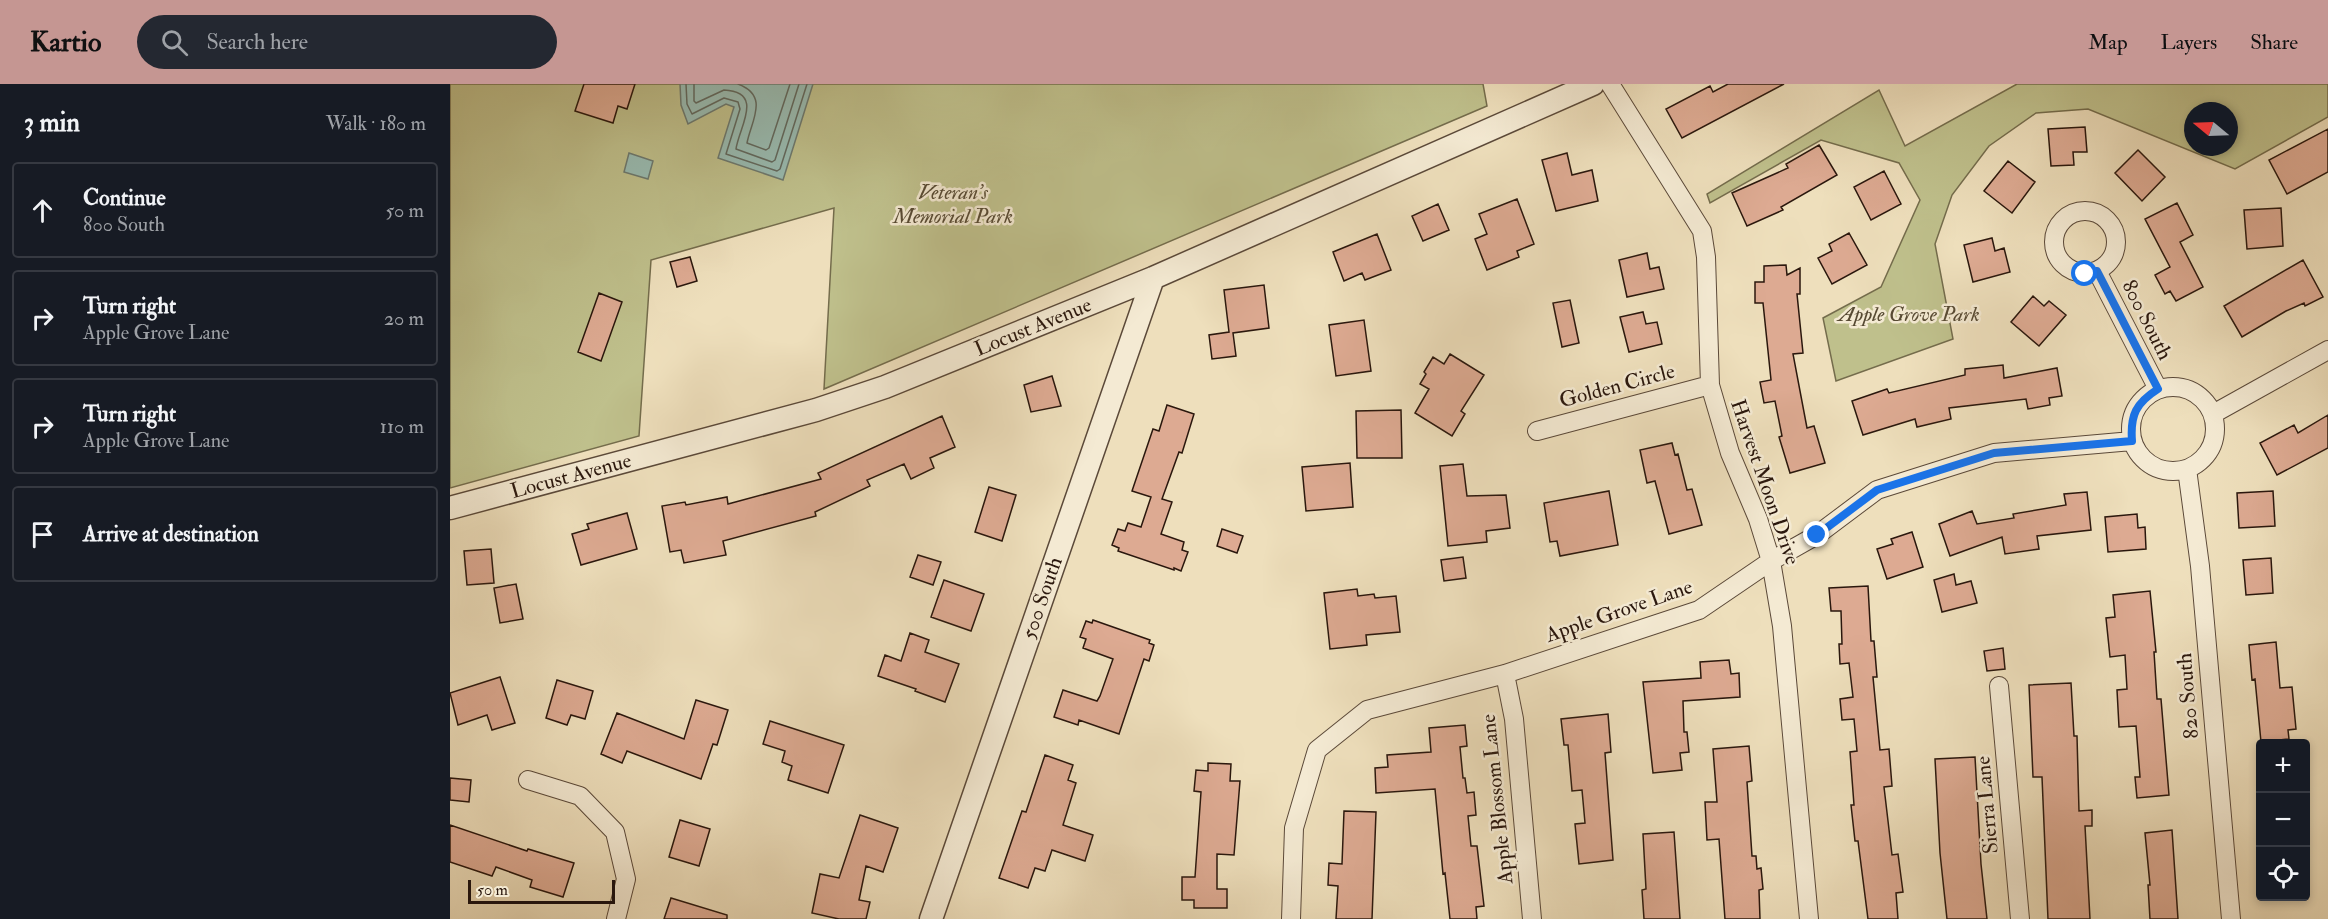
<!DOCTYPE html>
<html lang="en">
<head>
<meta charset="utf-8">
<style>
	:root { --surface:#171b24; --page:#242831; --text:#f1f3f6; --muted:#9ea1a6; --line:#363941; --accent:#c59692 }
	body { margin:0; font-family:"IM FELL Double Pica",serif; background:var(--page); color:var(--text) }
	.controls { position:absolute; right:18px; bottom:18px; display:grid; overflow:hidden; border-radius:6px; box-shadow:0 3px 9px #0003 }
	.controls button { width:54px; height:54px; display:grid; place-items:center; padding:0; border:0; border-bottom:2px solid var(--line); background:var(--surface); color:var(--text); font:30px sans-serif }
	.compass { position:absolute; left:1734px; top:18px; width:54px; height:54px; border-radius:50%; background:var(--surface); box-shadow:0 3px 9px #0003; rotate:289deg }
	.scale { position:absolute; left:18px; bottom:15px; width:147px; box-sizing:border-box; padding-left:6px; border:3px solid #2a170d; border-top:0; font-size:16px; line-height:21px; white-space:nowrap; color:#2a170d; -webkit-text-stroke:4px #f4ead3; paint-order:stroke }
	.stop { position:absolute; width:18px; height:18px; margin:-14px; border:4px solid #1a73e8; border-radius:50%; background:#fff }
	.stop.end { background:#1a73e8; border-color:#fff; box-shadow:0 2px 6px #0008 }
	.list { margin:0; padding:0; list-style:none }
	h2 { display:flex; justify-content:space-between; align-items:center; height:78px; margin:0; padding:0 24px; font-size:26px }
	h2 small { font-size:20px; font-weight:400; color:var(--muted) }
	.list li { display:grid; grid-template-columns:39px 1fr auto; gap:18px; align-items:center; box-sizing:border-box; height:96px; margin:0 12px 12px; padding:0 12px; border:2px solid var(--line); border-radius:6px }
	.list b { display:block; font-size:22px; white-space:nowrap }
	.list p { margin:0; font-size:20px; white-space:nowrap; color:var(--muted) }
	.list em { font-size:20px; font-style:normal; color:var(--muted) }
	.icon { flex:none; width:33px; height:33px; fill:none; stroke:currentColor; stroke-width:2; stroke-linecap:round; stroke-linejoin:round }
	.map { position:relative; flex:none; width:1878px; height:835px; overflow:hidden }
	header { display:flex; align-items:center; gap:36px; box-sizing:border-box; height:84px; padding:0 30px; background:var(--accent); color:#111 }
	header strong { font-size:28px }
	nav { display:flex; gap:33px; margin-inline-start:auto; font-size:21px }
	.search { width:420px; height:54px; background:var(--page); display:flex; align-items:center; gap:15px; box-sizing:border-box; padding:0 21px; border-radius:33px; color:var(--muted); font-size:22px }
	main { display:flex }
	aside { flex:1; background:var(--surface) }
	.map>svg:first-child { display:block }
	.green { fill:#bfc08c; stroke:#746c4c; stroke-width:1.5; fill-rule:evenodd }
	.water { fill:#99bcb2; stroke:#6d7a70; stroke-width:1.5 }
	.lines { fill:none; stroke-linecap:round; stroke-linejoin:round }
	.shore { stroke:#626a60; stroke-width:1.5 }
	.building { fill:#ddaa92; stroke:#2a170d; stroke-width:1.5 }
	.minor-casing { stroke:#5b4939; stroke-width:20 }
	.tertiary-casing { stroke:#5b4939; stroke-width:25 }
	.minor { stroke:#f4ead3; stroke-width:18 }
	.tertiary { stroke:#f4ead3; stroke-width:22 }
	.route { stroke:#1a73e8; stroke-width:8 }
	.labels { text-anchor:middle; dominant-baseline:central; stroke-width:5; stroke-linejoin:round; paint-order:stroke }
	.park-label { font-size:21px; font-style:italic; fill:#574a33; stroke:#f4ead3 }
	.street-label { font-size:21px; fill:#2a170d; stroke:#f4ead3 }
</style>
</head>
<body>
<header>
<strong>Kartio</strong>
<div class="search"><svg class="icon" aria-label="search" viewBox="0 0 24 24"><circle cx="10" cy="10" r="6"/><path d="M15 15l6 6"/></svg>Search here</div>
<nav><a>Map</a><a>Layers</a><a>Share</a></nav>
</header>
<main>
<aside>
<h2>3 min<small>Walk · 180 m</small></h2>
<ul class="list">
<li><svg class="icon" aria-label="ahead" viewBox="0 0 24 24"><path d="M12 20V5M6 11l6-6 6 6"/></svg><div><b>Continue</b><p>800 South</p></div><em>50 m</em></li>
<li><svg class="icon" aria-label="right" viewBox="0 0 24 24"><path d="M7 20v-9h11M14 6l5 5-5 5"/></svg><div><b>Turn right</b><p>Apple Grove Lane</p></div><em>20 m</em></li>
<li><svg class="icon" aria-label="right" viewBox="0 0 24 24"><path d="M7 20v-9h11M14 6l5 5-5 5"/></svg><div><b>Turn right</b><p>Apple Grove Lane</p></div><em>110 m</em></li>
<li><svg class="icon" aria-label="arrive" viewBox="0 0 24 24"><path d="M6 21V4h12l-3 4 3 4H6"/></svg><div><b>Arrive at destination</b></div></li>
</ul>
</aside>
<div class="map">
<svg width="1878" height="835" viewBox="0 0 1878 835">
	<rect width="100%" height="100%" fill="#eedfbc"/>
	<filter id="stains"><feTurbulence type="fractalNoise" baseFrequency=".00333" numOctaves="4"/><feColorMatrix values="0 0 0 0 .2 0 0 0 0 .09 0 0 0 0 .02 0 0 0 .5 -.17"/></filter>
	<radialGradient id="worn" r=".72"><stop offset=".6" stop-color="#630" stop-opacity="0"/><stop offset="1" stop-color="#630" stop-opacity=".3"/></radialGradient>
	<path class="green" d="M0,0h1033l4,22 -663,283 10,-181 -183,52 -12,176 -189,52z
		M1567,0h311v33l-93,52 -147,-60 -52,4 -47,33 -37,49 -17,49 18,95 -117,42 -13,-63 58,-31 39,-87 -21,-37 -78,-23 -111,63 -3,-9 172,-104 26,56zM1743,27h36v36h-36z"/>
	<path class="water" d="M230,0h133l-30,96 -65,-22 16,-51 -8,-3 -38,20 -7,-19z
		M179,69l24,8 -5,18 -24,-7z"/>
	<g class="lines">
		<path class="shore" d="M236,0l1,20 5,10 32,-16 14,4 2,7 -14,45 51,17 3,-2 27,-85
			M244,0v17l2,2 28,-13c41,2 15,37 12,59l36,13 3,-2 24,-76
			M288,0c32,12 13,37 9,59l19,7 3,-2 21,-64"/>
	</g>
	<path class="building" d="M134,0h51l-8,25 -9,-3 -5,17 -38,-12z
		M1278,0h56l-102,54 -16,-29 44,-23 3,6z
		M1635,43l2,25h-14l1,13 -23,1 -3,-37z
		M1878,45v43l-41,22 -18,-34z
		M1369,61l18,30 -56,32 2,3 -36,16 -15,-33 56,-25 -2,-4z
		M1688,66l27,27 -23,24 -27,-28z
		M1117,69l5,22 20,-5 6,31 -42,10 -14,-51z
		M1558,77l27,21 -23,31 -28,-22z
		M1434,87l17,33 -30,16 -17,-33z
		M1067,115l17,45 -17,7 2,6 -32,13 -12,-31 12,-5 -8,-20z
		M1727,119l16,32 -13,7 23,45 -27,14 -6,-10 -5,3 -10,-19 15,-8 -25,-48z
		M988,120l11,26 -26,11 -11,-25z
		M1831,124l2,38 -36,3 -3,-39z
		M1399,149l18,32 -35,19 -14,-26 14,-7 -3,-7z
		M927,150l14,36 -26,10 -3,-7 -18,8 -11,-29z
		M1542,154l3,13 9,-3 6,24 -37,10 -9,-37z
		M1197,169l3,16 9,-2 5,22 -37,8 -8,-37z
		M240,173l7,24 -20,6 -7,-25z
		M1853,176l20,37 -18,9 -1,-3 -18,8 -44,26 -18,-31z
		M1336,181l1,10 13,-7v26h-3l6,59 -10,1 14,74 7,-2 11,37 -35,10 -11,-36 3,-1 -7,-35 -11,2 -4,-21 11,-2 -8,-77h-8v-21h9v-16z
		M814,201l5,43 -36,5 3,23 -24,3 -3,-24 20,-3 -5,-42z
		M149,209l23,9 -21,59 -23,-9z
		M1583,212l11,10 5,-5 17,14 -27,31 -28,-24z
		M1120,216l9,43 -17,4 -9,-44z
		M1193,228l3,12 11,-2 5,22 -33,8 -9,-35z
		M914,236l7,51 -35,5 -7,-51z
		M1000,270l34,21 -23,36 4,3 -13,22 -37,-23 14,-24 -9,-5 6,-10 -2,-2 9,-15 11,7z
		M1553,281l1,13 53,-10 5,28 -13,2 1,7 -22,4 -2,-10 -77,9 2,11 -34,8 -2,-8 -52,16 -11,-34 35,-12 2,4 76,-18v-6z
		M602,292l9,30 -30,6 -7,-27z
		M717,321l27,9 -12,39 -3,-1 -17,47 10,3 -11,32 23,8 -2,8 6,2 -7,19 -7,-3v2l-56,-19 1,-3 -7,-3 6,-16 7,2 3,-8 13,4 10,-30 -19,-6 21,-62 6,2z
		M951,326l1,48h-45l-1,-47z
		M1878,331v33l-51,27 -17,-32 34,-18 4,8z
		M492,332l13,31 -25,11 4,10 -23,11 -7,-15 -37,16 3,6 -55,26 1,4 -93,25 3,14 -42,8 -3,-13 -11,2 -8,-46 23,-4 1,3 41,-8 1,7 93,-25 -3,-6z
		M1222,359l3,12 3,-1 9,36 5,-1 10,36 -33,9 -14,-53 -8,2 -7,-33z
		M900,379l3,44 -47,4 -4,-44z
		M1013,380l4,32 39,-1 4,33 -24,3 1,11 -39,4 -8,-80z
		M539,403l27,8 -14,46 -27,-9z
		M1159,407l9,54 -58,11 -3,-15 -7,1 -6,-39z
		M1823,407l2,35 -36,2 -2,-35z
		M1637,408l4,38 -54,6 2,13 -34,5 -3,-17 -52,19 -11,-32 33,-13 5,13 37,-6 -1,-4 53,-9 -2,-11z
		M177,429l10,36 -56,16 -9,-31 17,-5 -2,-5z
		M1687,430l1,14 7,-1 1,22 -38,3 -3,-35z
		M772,445l21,7 -6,17 -20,-7z
		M1462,448l11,35 -36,12 -10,-30 16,-5 -2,-5z
		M41,465l3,34 -27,2 -3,-34z
		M468,471l23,7 -8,23 -23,-8z
		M1013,473l3,21 -22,3 -3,-21z
		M1821,474l2,35 -27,2 -3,-35z
		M1504,490l2,11 15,-4 6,22 -35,9 -8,-32z
		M494,496l40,14 -13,37 -40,-14z
		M66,500l7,35 -23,4 -6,-35z
		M1418,502l3,55h3l3,36h-4l7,73 9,-1 3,37 -8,1 8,68 6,-1 5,38 -7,1 2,26h-30l-10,-78h-3l-4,-36h3l-4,-53 7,-1 -3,-32 -12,1 -2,-21 13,-2 -4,-34 -9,1 -1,-20h3l-1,-33h-10l-2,-23z
		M907,505l1,7 16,-2 1,4 21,-2 4,36 -34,3 1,10 -37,4 -6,-56z
		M1700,507l6,61h-2l3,47h4l8,96 -32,3 -2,-21h5l-4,-51 -17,1 -2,-37 10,-1 -2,-34 -15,2 -4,-39 9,-1 -2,-22z
		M643,536l57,20 -1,3 5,2 -5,16 -5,-2 -25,75 -40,-14 -1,5 -24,-8 9,-27 34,11 3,-5 13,-37 -30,-11 3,-9 -6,-2 6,-16 6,2z
		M460,549l19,7 -4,12 34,12 -14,38 -30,-11 1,-2 -38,-13 7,-21 16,6z
		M1826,558l4,46 12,-1 4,42 -8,1 1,9 -28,3 -6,-63 -3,1 -3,-35z
		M1553,564l2,21 -18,2 -3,-20z
		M1279,576l2,14 8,-1 1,24 -57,4 1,31h3l2,20 -9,1 2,17 -29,3 -10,-91 58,-4 -1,-16z
		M50,593l15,46 -23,7 -5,-15 -29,10 -8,-32z
		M107,596l36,11 -8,28 -14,-4 -4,10 -21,-7z
		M1621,599l3,53h3l2,75 13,-1v16h-7l5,93h-42l-6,-142h-9l-4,-92z
		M246,616l32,10 -11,35 -4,-1 -12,35 -74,-28 -5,12 -21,-9 16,-41 67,26z
		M1158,630l3,38 -6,1 8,107 -34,4 -4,-40 10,-1 -3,-33 -10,1 -4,-46h-4l-3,-26z
		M320,637l74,24 -16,48 -40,-13 4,-14 -10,-4 3,-11 -22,-7z
		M1015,641l2,21 -7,1 3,31h2l2,15 7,-1 2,23 -8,1 3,30h6l7,60 -8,1 1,12h-27l-5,-46 -2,1 -8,-85 -59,4 -1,-25 13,-1 -1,-12 44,-3 -2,-24z
		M1299,662l3,35 -5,1 5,74h4l1,13 4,-1 2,21 -4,1 1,29h-35l-6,-80 -12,1 -2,-38h12l-4,-53z
		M595,671l28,10 -5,15 8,3 -13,42 30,10 -8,26 -33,-11 -7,21 -10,-3 -7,20 -29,-10 23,-67 4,1z
		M1525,673l6,107 6,55h-40l-7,-66 -5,-94z
		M758,679l23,1 -1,17h10l-6,74 -17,-1v35h10v19h-33v-8h-12v-23h13l6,-85 -7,-1 2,-21 12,1z
		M0,694l21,2 -2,22 -19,-2z
		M894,727l32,1 -4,107h-36l2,-33 -10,-1 1,-22 13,1z
		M410,731l38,13 -15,44 -17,-6 -7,34 11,2 -4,17h-27l-27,-6 8,-39 19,4z
		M230,736l30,9 -11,37 -30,-9z
		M0,741l77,26 1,-2 46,14 -11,34 -33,-10 2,-7 -36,-13 -4,9 -42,-14z
		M1722,746l6,89h-28l-2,-34h2l-5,-52z
		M1224,748l6,87h-36l-2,-29 4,-1 -3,-55z
		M221,814l56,17v4h-63z"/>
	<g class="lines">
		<defs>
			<path id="minor" d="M1160,0l92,147 4,26 4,128 20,68 28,66 13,42 11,65 27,293
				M1604 158a31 31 0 1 1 62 0a31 31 0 1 1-62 0Z
				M1647,187l61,118
				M1681 345a42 42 0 1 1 84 0a42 42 0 1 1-84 0Z
				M1763,330l115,-64
				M1087,347l173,-46
				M1737,385l13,97 31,353
				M1055,590l9,45 18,200
				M1549,602l21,233
				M78,696l52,16 35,36 11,47 -10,40
				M841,835l3,-91 23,-78 50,-40 138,-36 194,-64 72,-49 46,-26 60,-45 117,-37 138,-12"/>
			<path id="tertiary" d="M0,424l366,-98 69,-23 268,-109 440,-194
				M481,835l222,-641"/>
		</defs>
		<use href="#minor" class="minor-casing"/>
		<use href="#tertiary" class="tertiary-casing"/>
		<use href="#minor" class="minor"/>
		<use href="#tertiary" class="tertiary"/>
	</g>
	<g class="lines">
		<path class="route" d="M1367,451l60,-45 117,-37 138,-12c-2,-26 4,-38 26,-52l-61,-118 -12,3"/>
	</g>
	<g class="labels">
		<g class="park-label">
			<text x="503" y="108">Veteran's<tspan x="503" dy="24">Memorial Park</tspan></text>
			<text x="1459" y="230">Apple Grove Park</text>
		</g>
		<g class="street-label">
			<text transform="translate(1697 236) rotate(63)">800 South</text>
			<text transform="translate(583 243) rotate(-22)">Locust Avenue</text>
			<text transform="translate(1167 302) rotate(-15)">Golden Circle</text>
			<text transform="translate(121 392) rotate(-15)">Locust Avenue</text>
			<text transform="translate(1315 398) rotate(71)">Harvest Moon Drive</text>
			<text transform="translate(592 514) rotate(-71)">500 South</text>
			<text transform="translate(1169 527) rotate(-19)">Apple Grove Lane</text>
			<text transform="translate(1738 612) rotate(-95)">820 South</text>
			<text transform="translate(1047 715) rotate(-96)">Apple Blossom Lane</text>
			<text transform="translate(1537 721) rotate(-95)">Sierra Lane</text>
		</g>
	</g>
	<rect width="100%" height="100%" filter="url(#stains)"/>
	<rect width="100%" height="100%" fill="url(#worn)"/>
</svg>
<div class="controls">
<button>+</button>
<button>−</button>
<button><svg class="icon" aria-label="locate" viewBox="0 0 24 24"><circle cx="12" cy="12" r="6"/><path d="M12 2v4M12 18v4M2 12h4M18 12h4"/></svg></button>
</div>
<svg class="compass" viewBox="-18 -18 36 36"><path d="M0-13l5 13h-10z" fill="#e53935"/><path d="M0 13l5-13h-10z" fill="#9ea1a6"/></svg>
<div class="scale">50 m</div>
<div class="stop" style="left:1635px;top:190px"></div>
<div class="stop end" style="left:1367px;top:451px"></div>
</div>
</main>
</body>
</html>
